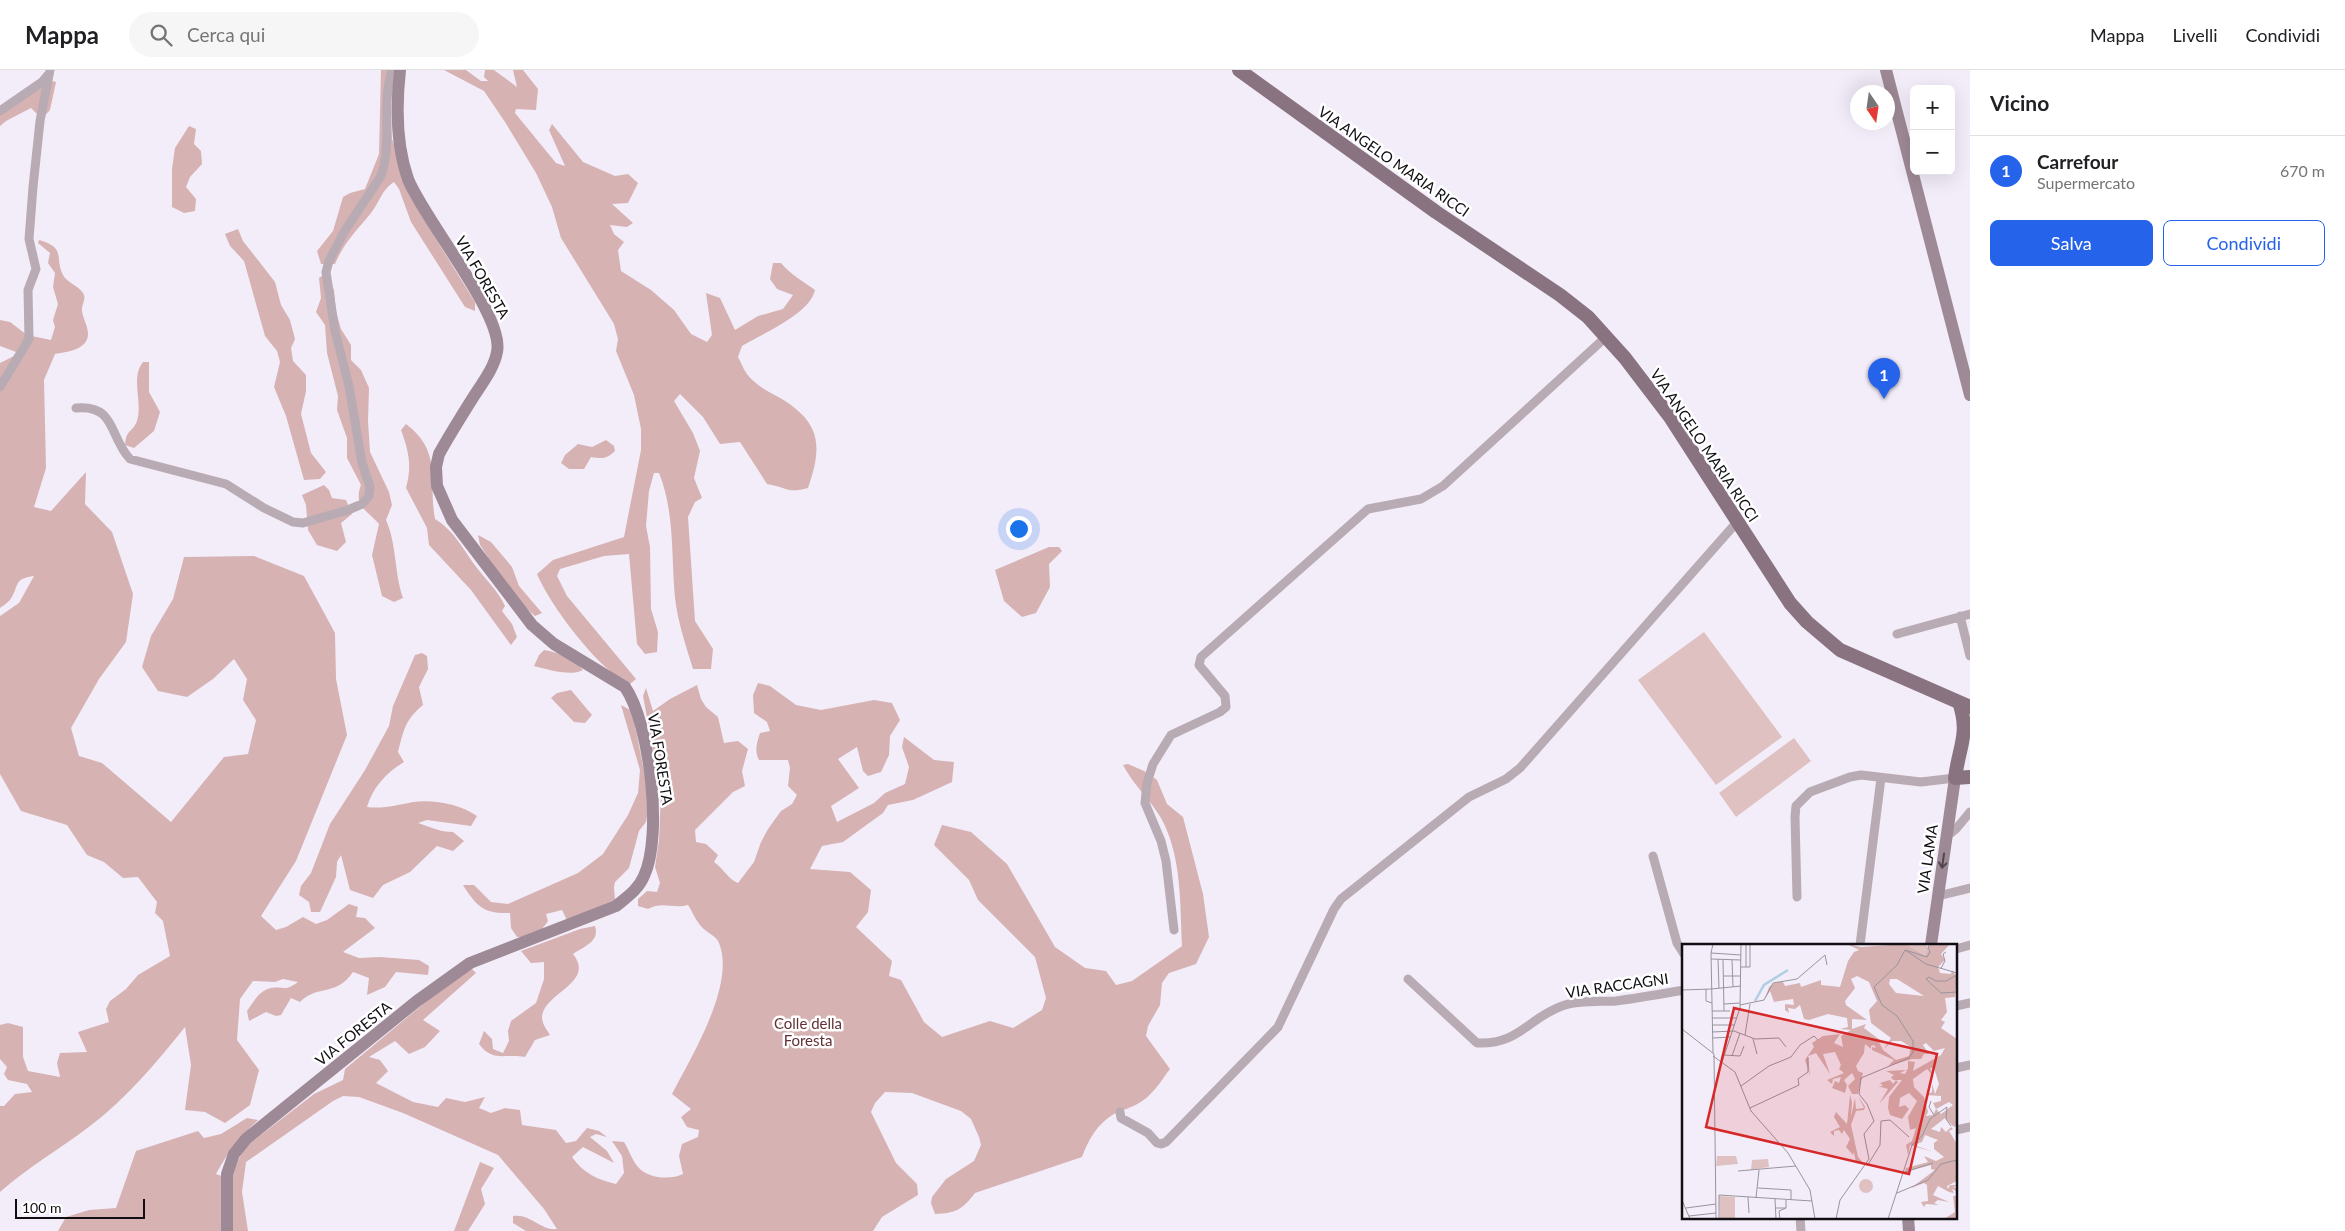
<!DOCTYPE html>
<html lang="it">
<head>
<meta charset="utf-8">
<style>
	:root { --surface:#fff; --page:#f6f6f6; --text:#202124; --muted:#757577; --line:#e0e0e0; --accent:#2563eb }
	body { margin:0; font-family:Lato,sans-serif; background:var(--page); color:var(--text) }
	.controls { position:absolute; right:15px; top:15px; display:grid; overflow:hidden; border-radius:8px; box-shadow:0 5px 20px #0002 }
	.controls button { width:45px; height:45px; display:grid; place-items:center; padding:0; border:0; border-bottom:1px solid var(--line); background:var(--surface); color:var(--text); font:25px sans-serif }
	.compass { position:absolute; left:1850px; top:15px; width:45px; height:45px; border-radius:50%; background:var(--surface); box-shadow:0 5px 20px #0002; rotate:167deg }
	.scale { position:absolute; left:15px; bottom:12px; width:130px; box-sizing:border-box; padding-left:5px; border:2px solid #100e12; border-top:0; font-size:14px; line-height:18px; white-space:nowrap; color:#100e12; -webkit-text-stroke:4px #fff; paint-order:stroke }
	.you { position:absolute; left:1018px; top:458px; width:18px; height:18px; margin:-12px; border:4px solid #fff; border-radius:50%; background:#1a73e8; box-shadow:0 0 0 8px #1a73e833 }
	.badge { display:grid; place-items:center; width:32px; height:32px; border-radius:50%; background:var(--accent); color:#fff; font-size:16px; font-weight:700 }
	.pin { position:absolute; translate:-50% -41px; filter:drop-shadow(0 1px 2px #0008) }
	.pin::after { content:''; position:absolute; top:26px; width:18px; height:15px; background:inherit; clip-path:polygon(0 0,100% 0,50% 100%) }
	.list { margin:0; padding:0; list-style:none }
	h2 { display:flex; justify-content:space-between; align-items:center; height:65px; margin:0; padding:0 20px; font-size:21px }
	h2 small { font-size:16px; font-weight:400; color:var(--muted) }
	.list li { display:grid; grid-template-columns:32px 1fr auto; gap:15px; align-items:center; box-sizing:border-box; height:70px; padding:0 20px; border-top:1px solid var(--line) }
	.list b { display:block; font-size:19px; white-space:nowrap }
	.list p { margin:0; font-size:16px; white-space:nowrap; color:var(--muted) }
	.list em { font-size:16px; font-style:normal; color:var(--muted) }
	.actions { display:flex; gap:10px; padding:15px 20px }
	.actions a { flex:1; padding:11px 0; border:1px solid var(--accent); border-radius:8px; text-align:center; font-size:18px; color:var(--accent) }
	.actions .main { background:var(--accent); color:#fff }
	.icon { flex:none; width:28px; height:28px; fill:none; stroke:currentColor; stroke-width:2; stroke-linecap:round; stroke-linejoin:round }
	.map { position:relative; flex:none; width:1970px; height:1161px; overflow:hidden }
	header { display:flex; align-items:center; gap:30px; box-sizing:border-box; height:70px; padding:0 25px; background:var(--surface); border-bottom:1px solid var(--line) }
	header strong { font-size:24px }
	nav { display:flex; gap:28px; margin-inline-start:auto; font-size:18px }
	.search { width:350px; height:45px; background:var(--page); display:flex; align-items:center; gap:12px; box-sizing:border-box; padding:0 18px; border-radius:28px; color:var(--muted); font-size:19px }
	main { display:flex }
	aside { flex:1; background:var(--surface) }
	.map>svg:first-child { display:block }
	.green { fill:#e0c1c2 }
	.forest { fill:#d6b2b3 }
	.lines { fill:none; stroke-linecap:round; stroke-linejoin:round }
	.street { stroke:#b9abb3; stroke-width:9 }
	.secondary { stroke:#9e8a96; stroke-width:12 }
	.primary { stroke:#8a7381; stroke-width:14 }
	.oneway { stroke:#50464d }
	.labels { text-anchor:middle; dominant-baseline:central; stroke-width:5; stroke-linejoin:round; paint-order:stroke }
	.street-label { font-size:15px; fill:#100e12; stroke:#fff }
	.park-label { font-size:15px; fill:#623035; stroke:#fff }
	.inset-river { fill:none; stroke:#b1cee2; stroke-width:2.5 }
	.inset-road { fill:none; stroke:#98949d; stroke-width:1 }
	.view { fill:#d62828; fill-opacity:0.15; stroke:#d62828; stroke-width:2.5 }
	.inset-edge { fill:none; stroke:#100e12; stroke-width:2.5 }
</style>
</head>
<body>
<header>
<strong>Mappa</strong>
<div class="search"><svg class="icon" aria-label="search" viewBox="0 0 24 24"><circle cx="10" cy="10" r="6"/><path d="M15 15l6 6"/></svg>Cerca qui</div>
<nav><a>Mappa</a><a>Livelli</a><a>Condividi</a></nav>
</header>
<main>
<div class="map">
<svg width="1970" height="1161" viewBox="0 0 1970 1161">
	<rect width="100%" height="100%" fill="#f3edfa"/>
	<path class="green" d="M1704,562l78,105 -66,48 -78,-105z
		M1794,668l17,23 -75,56 -17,-24z"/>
	<path class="forest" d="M381,0h12l-3,31 2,38 26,71 57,92v9l-10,-4 -54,-85 -12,-33 -5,-7c-12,7 -15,21 -23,31 -14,17 -28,31 -36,51h-14l-4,-13 16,-20 10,-34 7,-4 15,-4 14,-35z
		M444,0h22l15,11h7l-4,-4 1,-7h9l23,17 -4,-17h10l15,19 -2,21 -20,-1 -1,4 41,50 9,3 -16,-36 3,-6 31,38 32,14 13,-2 10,9 -10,20 -16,1 21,19 -6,4 -17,-2 4,9 10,8 -6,8 3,21 30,19 23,20 17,24 16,8 5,-7 -6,-42 14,5 15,32 23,-14 25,-7 10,-14 -16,-6 -7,-10 3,-16h8c10,12 22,18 34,27 -5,24 -53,44 -73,56l-4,11c3,5 5,12 9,17 9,12 22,18 35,25 40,25 40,48 26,89 -21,6 -21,-1 -41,-4l-27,-42 -20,2 -17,-27 -23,-23 -6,7 19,32 7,18 -6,27 8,20 -7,4 -7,15 7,104 18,28 -2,20h-18c-7,-23 -15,-46 -18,-71 -4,-42 0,-85 -16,-125h-5l-5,18 -3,35 4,21 1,62 7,23 -1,20 -12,2 -8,-10 -8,-90 -25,2 -44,13 -3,7 10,20 69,83 -6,5c-31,-13 -80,-79 -93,-110l16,-14 71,-23 17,-87v-21l-7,-34 -18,-44 2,-12 -4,-15 -53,-86 -9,-31 -16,-34 -31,-51 -21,-31z
		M44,9l12,3 -6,28 -8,9 -11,-11 -25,13 -6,5v-20z
		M189,56l7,3 -2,15 7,7 1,13 -12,13 -4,10 10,12 -1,12 -11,2 -12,-6v-38l3,-21z
		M238,159l5,12 32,41 6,23 9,15 5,19 -4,9 2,13 13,14v16l-5,23 10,39 15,19 -6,7 -16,1 -18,-64 -12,-29 6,-25 -3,-11 -12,-15 -21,-75 -14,-15 -5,-12z
		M39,170c28,8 15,17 24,35 4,8 15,10 20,18 4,6 -2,12 -1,18 1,8 6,15 6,23 0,16 -22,18 -33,20l-11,26 2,88 -12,39 17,4 35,-39 -1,32 27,28 21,62 -7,48 -27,37 -28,49 8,28 23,7 69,59 53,-65 24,-3 8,-34 -13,-20 4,-21 -13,-20 -21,20 -26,18 -29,-6 -16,-24 9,-31 22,-37 11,-42 70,-1 50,20 31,57 1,46 11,56 -51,126 -35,55 15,14 10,-3 17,-10 13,7 11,-4 22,-16 9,3 -2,10 9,1 10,10 -32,24 16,6 21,-1 39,3 10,6 -1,9 -32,-3 -11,15 -18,8 2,-17 -16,-6c-17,25 -35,12 -53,30l-9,-4 -10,17 -5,1 -10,-4 -17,9 -2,-10c6,-9 13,-21 24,-23 15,-2 13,4 27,-6l-15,-3 -8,3 -22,-1 -13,18 -3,41 22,30 -9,35 -25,18 -20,-11 -20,-2 6,-45 -6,-38c-29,36 -58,71 -95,99 -30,23 -62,41 -90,66v-86h4l11,-12 17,-2 -5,-8 -19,-4 -4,-6 3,-7 -7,-8v-34l8,-2 15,4v30l5,14 32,6 -3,-14 3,-10 27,-1 -9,-20 31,-10 -3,-13 4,-8 16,-12 12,-14 32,-19 -7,-35 -8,-8 2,-11 -19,-25 -15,1 -19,-16 -17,-7 -20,-30 -46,-14 -21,-37v-158l19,-13 15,-27c-22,3 -14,10 -24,24 -3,3 -7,6 -10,8v-245l18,-9 -2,-2 -16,-6v-26l10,2 17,13 24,5 4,-13 -2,-7 5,-16 -5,-17 2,-14 -7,-10 2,-10 -12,-10z
		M322,206l6,1 6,13 2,22 5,17 10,16v15l10,10 8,18 -1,33 2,31 19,40 3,13 -6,15c11,25 8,52 17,78l-9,4 -12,-6 -10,-41 7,-31c-12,-14 -26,-18 -18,-39l-14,-27v-20l-10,-28 1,-14 -11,-43 -2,-28 -9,-13 5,-14 -2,-20z
		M143,292h6v30l11,20 -6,19 -20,17 -9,-3c1,-16 8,-13 12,-24 6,-20 -7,-42 6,-59z
		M406,354c37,28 22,57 29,95 19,11 29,32 42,49 10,13 21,23 28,38l-3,5 10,13 5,13 -6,8 -40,-55 -42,-45 -2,-17 -21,-40c6,-22 3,-36 -5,-58z
		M606,370l8,6 1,5c-8,8 -13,8 -24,6l-7,12h-15l-8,-6 4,-8 13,-11 14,3z
		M324,415l5,5 3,8 14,2 6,14 -11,9 5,19 -9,9 -20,-6 -9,-15 -2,-25 -4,-10z
		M478,465l13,7 21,25 7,19 23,27 -7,3 -19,-16 -36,-55z
		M1049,477h10l3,4 -13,13 1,23 -14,26 -14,4 -18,-16 -9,-31z
		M544,580c14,2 30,9 39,20 -13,7 -36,-1 -49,-4l5,-11z
		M422,583l5,3 1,13 -9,18 4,18c-18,15 -19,24 -25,47l6,10c-18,11 -31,25 -37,45 17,2 30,-2 46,-5 20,-3 48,2 64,14l-6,10 -44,-6 -9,3c12,4 22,9 35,9l11,9 -11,10 -16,-5 -27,26 -27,13 -10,13 -23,-8 -9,-35 -4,7 -1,15 -16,35h-9l-2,-10 -10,-7 2,-9 10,-13 19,-49 35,-54 24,-44 4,-20 22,-51z
		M758,613l12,3 26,19 25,5 53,-10 18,3 8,17 -10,16 -1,19 -8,17 -13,4 -5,-5 -6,-24 -19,12 21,29 -28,18 6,16 37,-19 11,-10 20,-9 4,-17 -7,-20 2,-10 30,23 20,2 -2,20 -39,18 -25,5 -5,8 -40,29 -21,4 -12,23 40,3 21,18 -3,22 -12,15 36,34 -3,15 12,4 23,42 18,15 48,-16 23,7 29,-18 4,-12 -11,-41 -57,-57 -9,-20 -35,-35 8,-20 29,7 36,32 48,83 30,21 21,3 10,14 16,-4 50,-35c-2,-42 0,-90 -21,-128 -11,-19 -27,-32 -38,-53l5,-1 16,7 13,9 10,24 16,13 20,77 6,43 -13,27 -27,9 -7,10 -2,22 -12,21 -2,10 24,33c-9,12 -18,27 -31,34 -8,5 -17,7 -25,11 -16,9 -26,26 -32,43l-107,36c-13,17 -19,20 -40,21l-4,-11 1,-6 14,-18 28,-18 7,-16 -2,-8 -8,-18 -10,-8 -49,-18 -27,-1 -10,11 -4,9 25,51 21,21 1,11 -36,22 -9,14h-347l-13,-8v-7c17,-3 28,15 44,13l-13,-20 -46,-54 -95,-42 -44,-16 -16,-1 -10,5 -87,61 -4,30 6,39h-190l8,-14 23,-7 27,-2 20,-57 62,-20 6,7 17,-4 26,-16 11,2c-18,17 -31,33 -42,54l14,5 14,-31 70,-54 29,-14 2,-11 112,-93 15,-7 4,4 -53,47 17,11 -15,16 -16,7 -14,-13 -26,16 11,3 8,11 -12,12 37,19 25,5 8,-9 19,4 20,-5 -6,11 12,5 14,-5 15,2 2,15 34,5 10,13 10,-2 11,-13 12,3 8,6 -11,-3 -6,3 17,14 7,12 -31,-16 -11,10c11,16 26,23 44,27l8,-11 -2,-17 -10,-15 12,1c5,8 8,18 14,25 10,12 33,13 45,7l-4,-18 3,-12 16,-7 1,-7 -12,-3 -6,-10 10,-8 -19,-15c19,-37 64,-109 47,-151 -3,-8 -14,-11 -19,-18 -5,-6 -8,-14 -12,-20 -15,4 -26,-4 -40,4l-10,-3v-7l9,-8 10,1 3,-9 -5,-16 4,-27 2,-47 -18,-97 3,-8 7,23 17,-12 27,-14 4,14 5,8 12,10 6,26 14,-2 10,8 -6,22 3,15 -12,6 -38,38 1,12 10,2 12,11 -4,7c9,6 14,17 24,21l16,-21 7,-20 7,-13 13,-18 11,-7 5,-9 -9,-9 2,-18 -2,-8h-29c-5,-9 -2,-18 1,-27l10,-2 -3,-9 -13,-9 -1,-18z
		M571,620l21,25 -7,8 -11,-1 -23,-24 6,-5z
		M621,635l11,6 18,90 -4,21 -7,9 -10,37 -14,14 -1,5 1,13 -48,20 -5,-10 -16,4 2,7c-8,12 -15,17 -31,16l-6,-9 -1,-15c-26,1 -33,-6 -47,-28h11l17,17 17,2 70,-31 25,-19 25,-39 10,-22 2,-23z
		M595,856c5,16 -11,20 -22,28 23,29 -29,38 -31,63 0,7 5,13 8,18l-15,5 -10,17c-19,-4 -32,6 -46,-13l5,-13 8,8 1,10 10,4 6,-12 -1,-10 3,-10 25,-18 8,-24v-17l-13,1 -10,-12 59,-22z
		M480,1092l14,6 -13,21 4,15 -17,27h-14z"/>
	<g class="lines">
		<path class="street" d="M0,41l42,-29 6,-7
			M0,317l29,-48 -1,-49 8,-21 -7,-30 4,-52 7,-66 10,-51
			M76,338c40,-4 33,29 54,51l96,25 38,24 29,14 10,1 45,-13 14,-6 7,-8 1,-9 -8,-24 -13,-77 -14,-55 -9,-59 3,-11 15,-29 37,-56c12,-34 0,-71 11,-106
			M1960,546l10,40
			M1897,564l73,-20
			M1947,766l9,-7 14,-17
			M1653,786l24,87 7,11
			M1938,826l32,-8
			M1797,827l-2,-80 1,-11 14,-14 40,-15 11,-2 60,7 34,-4
			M1174,860l-8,-69 -5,-20 -16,-38 2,-20 6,-19 18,-29 49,-23 6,-5 -1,-11 -26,-31 2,-8 167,-148 53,-10 22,-13 164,-150
			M1860,875l21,-167
			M1956,879l14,-4
			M1408,909l69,64c42,2 51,-25 85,-37 17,-6 37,-4 54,-5 23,-3 45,-7 68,-11
			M1956,936l14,-3
			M1956,998l14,-3
			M1120,1042l1,6 27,15 9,10 4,1 5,-2 112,-115 56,-118 7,-10 128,-102 37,-18 14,-11 217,-246
			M1956,1060l14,-3
			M1800,1147l1,14"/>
		<path class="secondary" d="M1886,0l84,325
			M1931,875l24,-167
			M1908,1147l1,14
			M227,1161v-57l7,-20 12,-15 171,-138 53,-38 146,-57c11,-9 22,-16 28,-30 19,-40 6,-153 -19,-189l-71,-43 -22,-19 -80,-105 -15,-34 -1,-19 3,-13c11,-20 23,-39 35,-58 9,-14 20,-28 23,-44 8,-36 -73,-132 -89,-173 -12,-34 -12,-73 -8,-109"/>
		<path class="primary" d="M1239,0l197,142 124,83 28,22 37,41 45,59 120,186 17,19 33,28 130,57
			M1959,632c11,32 0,44 -4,76l15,-1"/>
	</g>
	<defs><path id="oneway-shaft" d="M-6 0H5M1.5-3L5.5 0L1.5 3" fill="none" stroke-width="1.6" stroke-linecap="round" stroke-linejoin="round" transform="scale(1.25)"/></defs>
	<use class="oneway" href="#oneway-shaft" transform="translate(1943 791) rotate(98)"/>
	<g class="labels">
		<g class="street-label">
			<text transform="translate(1394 91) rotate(35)">VIA ANGELO MARIA RICCI</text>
			<text transform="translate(483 207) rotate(60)">VIA FORESTA</text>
			<text transform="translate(1705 375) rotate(56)">VIA ANGELO MARIA RICCI</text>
			<text transform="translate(661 689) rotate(81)">VIA FORESTA</text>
			<text transform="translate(1927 789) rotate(-82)">VIA LAMA</text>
			<text transform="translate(1617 915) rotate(-8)">VIA RACCAGNI</text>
			<text transform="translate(353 963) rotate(-39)">VIA FORESTA</text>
		</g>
		<g class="park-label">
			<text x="808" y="953">Colle della<tspan x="808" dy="17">Foresta</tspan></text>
		</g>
	</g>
	<g transform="translate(1682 874)">
		<rect width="275" height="275" fill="#f3edfa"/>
		<path d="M242,0l5,5 -1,7 -24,-11zM35,212h19l2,8 -22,2zM86,215l1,8 -18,3 1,-10zM177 242a7 7 0 1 1 14 0a7 7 0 1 1-14 0ZM37,252l16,1v22h-15z" fill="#e0c1c2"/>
		<path d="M165,0l14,3 43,-3 21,11 3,-4 -4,-7 6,6 -3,-6h23l-9,10 4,6 -7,7 2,6 11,1 1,-4 5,7 -2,20 -10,1 2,14 -6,8 4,2 -4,6 16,11v86l-3,2 -9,-9 -14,11 9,3 1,-5 5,5 5,-5 2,2 -4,2 8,13v37l-10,5 1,3 2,-4h7l-3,2 3,2v30h-13l11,-7 -2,-16h3v-5l-4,-2 2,4 -5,-1 -11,-6 -5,9 16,7 -11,-2 -4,3 5,2 -13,-1 -2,3 -3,-5 7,-1 -1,-16 -3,-2 -13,5 24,-18 -4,-1v-4l-26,7 1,-4 22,-6 -4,-6 12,5 8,-4 -10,-8v-6l4,-3 -13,-5 -3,7 -8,3 19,7 -23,-7 -2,10 -2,-10 6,-4 4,-13 -6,2 -2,-13 9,-16 -8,-8 -9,5 -1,9 6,-2 4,4 -7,10 -12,-4 -2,-7 1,-11 13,-17h-9l-2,-3 3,-2 -8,-4 20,-1 -6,3 5,1 3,-6v-7l7,1 -2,9 28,-16 4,-7 -11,3 -8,-8 -3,2 6,9h-5l-3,5h-9l-24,7 6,-6 -22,-10v-3l4,1 -2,-3 -3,1v3l-6,-5 -1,9 -8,13 2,5 5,2 -5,21h-6l-4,-8 7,-7 -3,-6 -8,7 3,5 -2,8 -13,-5 3,-7 4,2 2,-6 -8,2 -1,5 -5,-4 17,-7 -5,-4 2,-4 -6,-13 -12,2 7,20 -14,-21 -8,3 2,20 -5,-16 9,-13 -2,-4 11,-7 17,-2 -6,9 9,4 -2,-11 10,-6 -11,-1 8,-2 -1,-9 -19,-4 -19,6 -5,-1 -4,-14 -5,4 -7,-1 1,5 -4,-3v-6l9,1 -1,-6 -19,3 -4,-11 -5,8 4,-12 7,-5h7l2,4 15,-3 1,4 20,-7v5l19,2 8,-26 6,-9 5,-2zM175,32l12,6 8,19 -8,9 2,13 20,15 -7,11 8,-8h9l10,6 -2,9 -13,4 -13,-10 -4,-8 5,1 -20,-15 2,-4 -14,5v-10l15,1 -21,-15 -1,-4 10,-13 -4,-9zM208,35h7l27,17 -28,-3 -7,-9zM248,124h4l5,16 -4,10 -3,-10v8l-6,3 15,1v5l-8,2 3,6 13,-7 4,3 -12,9 -5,-5 -3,6 -7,1 2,-4 -4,-15 -10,-10 -1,-8 14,-10 5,6zM208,136l3,4 3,-4 2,2 -19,22 9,-15 -10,-3h5l-3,-3zM168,151l2,7 -1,15 4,-19 1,11 8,-1 -6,-12 7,11 -1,3 -8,1 -5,14 7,32 7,8 -9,-2 -2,-11 -1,3 -7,-8 4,-8 -6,-9 -2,4 -3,-4 -5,1v5l-4,-4 10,-5 -6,-10 2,-5 11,12z" fill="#d6b2b3" fill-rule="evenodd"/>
		<path class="inset-river" d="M73,57l9,-16 24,-15"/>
		<path class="inset-road" d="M31,0l-2,9 2,100M223,6l22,7 3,-5 -2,-6M223,6l21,14 31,9M29,9l30,2M29,15l30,1M36,15l1,29M41,16l1,51M50,16l1,27M59,23h9v-23M64,23v-23M259,24l4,-7 -2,-7 3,-2M275,31l-11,6h-10l-7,-4 -3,2 15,14 16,-1M41,32h18M24,45v12l6,2M29,45l30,-3M0,46l29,-1M42,60l16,-1M58,61l24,-5 9,-17 24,-4 28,-24 2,10M30,67h18M30,74h25M30,81h22M0,85l32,25 2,165M30,88l22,-1 21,8 24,-1 7,9M63,91l5,-31M31,94l18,-1M71,95l4,15M42,111l16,1 4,-10M31,112l22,16 16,39 37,42 22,37 5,29M50,112l8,-23M40,118l18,-54 1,-64M59,142l28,-20 22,-9 9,-12 14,-9 4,4M249,157l-2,6 5,8M68,164l49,-23 -1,-6 10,-7v-15M185,222l13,-21 1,-24 9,-1 19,17M56,227l58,-5M223,228l28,-9M76,244l33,2v10M215,249l31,-13 13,-16 16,-4M66,253l1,16M74,254l3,-28M93,255l1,20M0,256l8,19M4,264l30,-4M94,264h10v-8M7,272l27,-3M37,275v-24l93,6M98,275l-1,-8 7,-3M154,275l4,-19 29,-41 -5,-25 10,-13 -7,-17 -8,-10 2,-16 48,-20 4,-6v-11l-16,-25 -15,-11 -8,-18 23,-22 8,-15M206,275l24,-74 10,-9 8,-17 17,-12 -1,12 5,7"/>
		<path class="view" d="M52,64l203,46 -28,120 -203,-47z"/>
		<rect width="275" height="275" class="inset-edge"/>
	</g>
</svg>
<div class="controls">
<button>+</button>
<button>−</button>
</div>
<svg class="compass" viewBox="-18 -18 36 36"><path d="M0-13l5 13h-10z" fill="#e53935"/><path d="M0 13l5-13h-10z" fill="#757577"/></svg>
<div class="scale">100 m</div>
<div class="you"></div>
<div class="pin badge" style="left:1884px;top:329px">1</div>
</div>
<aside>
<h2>Vicino<small></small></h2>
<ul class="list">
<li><span class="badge">1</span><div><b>Carrefour</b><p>Supermercato</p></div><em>670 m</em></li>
</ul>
<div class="actions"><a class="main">Salva</a><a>Condividi</a></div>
</aside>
</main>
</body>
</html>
